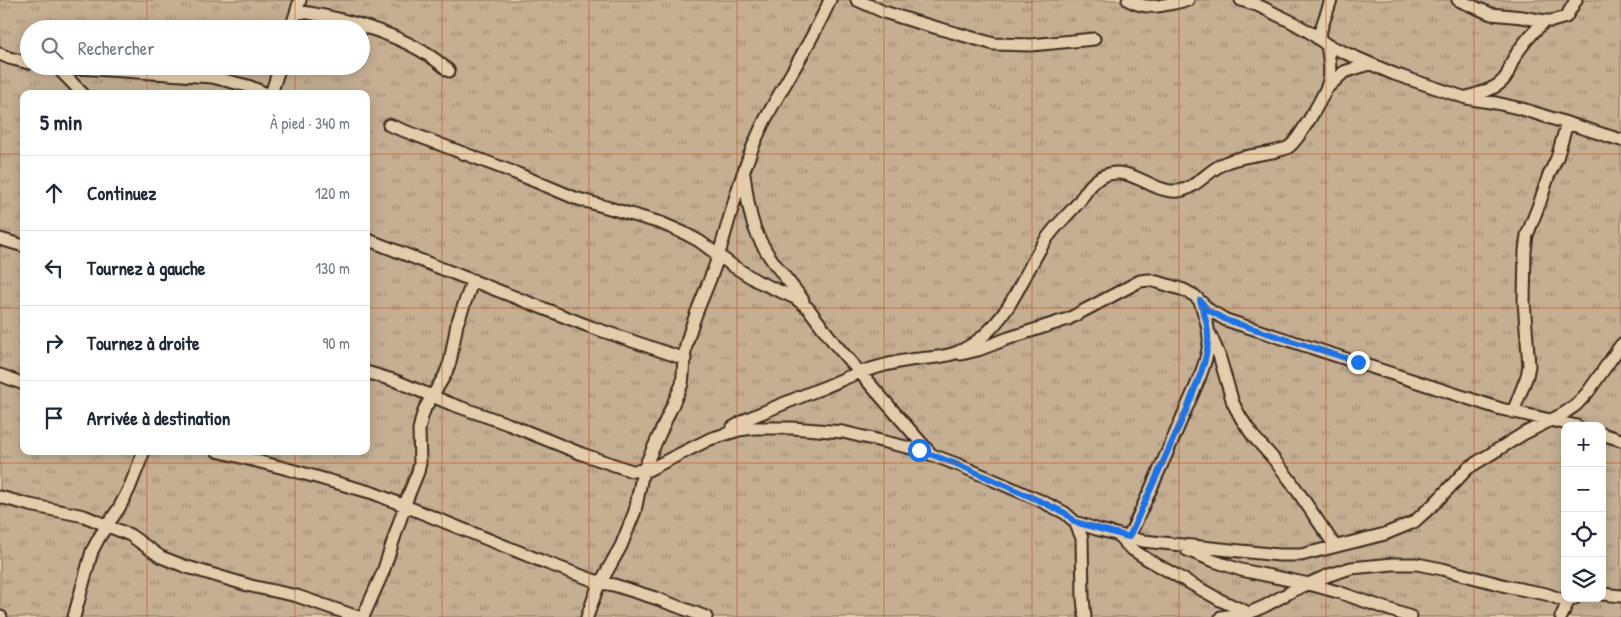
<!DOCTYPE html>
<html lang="fr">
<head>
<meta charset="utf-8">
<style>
	:root { --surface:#fff; --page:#f2f2f3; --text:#1f2937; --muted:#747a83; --line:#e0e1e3 }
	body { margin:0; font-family:"Patrick Hand",sans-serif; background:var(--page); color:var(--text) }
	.controls { position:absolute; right:15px; bottom:15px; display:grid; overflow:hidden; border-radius:10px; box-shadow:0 2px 12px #0003 }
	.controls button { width:45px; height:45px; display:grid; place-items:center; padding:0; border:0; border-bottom:1px solid var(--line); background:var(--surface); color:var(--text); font:25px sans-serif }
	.stop { position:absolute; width:15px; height:15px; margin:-11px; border:4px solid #1a73e8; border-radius:50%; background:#fff }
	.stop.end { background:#1a73e8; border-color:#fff; box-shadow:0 1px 5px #0008 }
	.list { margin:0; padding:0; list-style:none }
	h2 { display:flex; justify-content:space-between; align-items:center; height:65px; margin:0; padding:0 20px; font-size:21px }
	h2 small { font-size:16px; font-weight:400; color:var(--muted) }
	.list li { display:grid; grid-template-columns:32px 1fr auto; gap:15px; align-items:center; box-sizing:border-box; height:75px; padding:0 20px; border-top:1px solid var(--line) }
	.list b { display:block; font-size:19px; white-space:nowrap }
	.list em { font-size:16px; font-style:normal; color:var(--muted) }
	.icon { flex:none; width:28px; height:28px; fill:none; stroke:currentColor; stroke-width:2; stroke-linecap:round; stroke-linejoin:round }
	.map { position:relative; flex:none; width:1621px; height:617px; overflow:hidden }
	.search { position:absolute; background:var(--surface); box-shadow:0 2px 12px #0003; left:20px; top:20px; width:350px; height:55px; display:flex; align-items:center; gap:12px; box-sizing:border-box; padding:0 18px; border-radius:28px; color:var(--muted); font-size:19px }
	.panel { position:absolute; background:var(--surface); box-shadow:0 2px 12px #0003; left:20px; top:90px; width:350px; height:365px; border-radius:10px }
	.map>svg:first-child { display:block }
	.grass { fill:url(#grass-tufts); stroke:#806c58; fill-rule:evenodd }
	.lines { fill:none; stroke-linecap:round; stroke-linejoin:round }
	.minor-casing { stroke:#3b2a1e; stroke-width:15 }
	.minor { stroke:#e3ccac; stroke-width:11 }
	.route { stroke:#1a73e8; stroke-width:6 }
	.grid { fill:none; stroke:#bd4d10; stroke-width:1; stroke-opacity:0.55 }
</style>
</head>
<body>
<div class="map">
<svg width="1621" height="617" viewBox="0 0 1621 617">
	<defs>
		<pattern id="grass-tufts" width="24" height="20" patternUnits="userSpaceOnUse" patternTransform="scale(1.25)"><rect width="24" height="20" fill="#c5ae92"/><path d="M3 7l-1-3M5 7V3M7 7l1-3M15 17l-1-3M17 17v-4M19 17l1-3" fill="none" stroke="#a18e77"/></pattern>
	</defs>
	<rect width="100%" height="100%" fill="#e3ccac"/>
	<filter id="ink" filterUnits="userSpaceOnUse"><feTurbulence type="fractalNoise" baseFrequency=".02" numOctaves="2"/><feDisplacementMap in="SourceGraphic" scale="10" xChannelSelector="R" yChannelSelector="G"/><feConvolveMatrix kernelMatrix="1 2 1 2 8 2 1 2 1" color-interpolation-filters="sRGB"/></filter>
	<g filter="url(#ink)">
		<path class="grass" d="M0,0h1621v617h-1621zM29,29h332v37h-332zM24,94h342v357h-342zM1565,426h37v172h-37z"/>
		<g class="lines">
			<defs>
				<path id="minor" d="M857,0l27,12 29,9 81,23 37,1 63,-6
					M1128,0c22,12 37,4 60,0
					M1241,0l16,5 35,17 19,11 16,12 67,29 72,24 30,5 26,6 99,31
					M1458,0l33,14 31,3 23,4h7l14,-4 10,-17
					M297,11c50,8 114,25 152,60
					M291,29l9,-29
					M1318,38l13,-38
					M0,54l9,4 20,5
					M49,66l163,11 36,9 19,8
					M57,67l26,27
					M1327,88l17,-16 25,-8
					M271,94l9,-28
					M1467,97c13,-4 30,-8 38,-19 4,-5 5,-12 8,-18 8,-15 20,-28 32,-39
					M389,125l129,49 57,24 86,25 23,10 15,8 34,25 24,15 38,17 13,10 27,36 96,110
					M744,175c3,18 4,37 11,54 10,27 31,48 48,71
					M0,239l24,7
					M366,239l225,88 94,32
					M1210,334l9,21 14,48 8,15 12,18 19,21 18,23 45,66
					M961,354l17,-4 31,-12 59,-19 72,-38 9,-1 12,3 23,7 11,6 14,14 17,10 275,89 76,17
					M366,372l30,9 55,23 57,20 74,30 50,17 16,-1 62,-31 29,-9 15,-2h38l51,4 76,18 40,15 82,36 24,12 10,9 7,16 1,60 2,19
					M0,375l24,9
					M1513,412l14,-36 2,-10 -5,-64 1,-51 2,-16 13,-33 8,-25 9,-19 10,-35
					M732,428l15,-9c26,-11 52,-22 78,-32 12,-5 24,-11 36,-15 16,-5 33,-10 49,-12 31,-4 45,-1 72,-23 31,-26 42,-64 63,-96 9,-14 22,-25 33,-38 7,-9 12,-20 23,-26 29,-15 51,17 77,14 18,-2 32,-23 49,-29 20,-8 41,-7 60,-14 10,-4 40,-57 42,-68 2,-12 0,-23 -2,-35
					M1602,434l19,6
					M217,451l67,17 89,25 171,69 57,21 13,2 41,13 51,19
					M0,497l30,8 54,11 46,19 31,22 23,9 67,20 46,10 61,21
					M1075,522l21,7 47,12 136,14h22l84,-21 29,-12 21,-19 33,-35 55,-34 40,-20 13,-9 12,-13 33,-47
					M1118,535l12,13 17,11 73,41 29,13
					M1129,537c19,-42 38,-83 56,-126 9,-20 22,-47 24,-69 1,-14 -5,-27 -9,-41
					M1187,550l27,11 27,9 68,14 29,8 73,25
					M1602,594l19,2
					M0,617h1
					M74,617l18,-66 8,-15 19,-28 10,-19 15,-38
					M363,617l20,-45 24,-73 11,-27 2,-9 -1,-33 3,-13 3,-9 20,-33 5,-13 7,-38 16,-44
					M587,617l10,-28 24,-43 14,-35 8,-40 39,-87c2,-14 1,-28 5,-42 7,-29 22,-56 31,-85 14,-46 25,-94 47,-137 21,-40 47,-78 65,-120
					M1221,617l28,-4 16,-7 29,-16 35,-15 22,-7 42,-4h24l25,5 68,18 36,7 22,8
					M1561,617l7,-15 7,-4"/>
			</defs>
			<use href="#minor" class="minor-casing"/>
			<use href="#minor" class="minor"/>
		</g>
	</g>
	<g class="lines" filter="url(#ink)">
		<path class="route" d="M919,450l40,15 81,36 25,12 10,9 54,15c19,-42 38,-84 57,-126 8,-21 21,-48 22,-70 1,-14 -4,-27 -8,-41l8,10 18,10 132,42"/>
	</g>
	<path class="grid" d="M147,0v29M295,0v29M442,0v617M589,0v617M737,0v617M884,0v617M1032,0v617M1179,0v617M1326,0v617M1474,0v617M147,66v28M295,66v28M0,154h24M366,154h1255M0,308h24M366,308h1255M147,451v166M295,451v166M0,463h1565M1602,463h19"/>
</svg>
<div class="controls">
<button>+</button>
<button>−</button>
<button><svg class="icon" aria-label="locate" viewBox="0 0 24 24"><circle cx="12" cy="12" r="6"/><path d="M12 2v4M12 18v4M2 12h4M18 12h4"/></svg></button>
<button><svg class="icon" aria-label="layers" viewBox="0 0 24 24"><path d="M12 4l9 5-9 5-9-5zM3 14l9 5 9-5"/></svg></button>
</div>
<div class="stop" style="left:919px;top:450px"></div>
<div class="stop end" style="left:1358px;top:362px"></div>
<div class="search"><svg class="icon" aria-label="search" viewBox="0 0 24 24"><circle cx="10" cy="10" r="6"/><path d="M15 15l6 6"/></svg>Rechercher</div>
<section class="panel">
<h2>5 min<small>À pied · 340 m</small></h2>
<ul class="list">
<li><svg class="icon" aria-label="ahead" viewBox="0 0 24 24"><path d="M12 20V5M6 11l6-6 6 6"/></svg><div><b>Continuez</b></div><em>120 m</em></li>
<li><svg class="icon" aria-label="left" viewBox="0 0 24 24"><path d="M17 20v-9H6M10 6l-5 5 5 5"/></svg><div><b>Tournez à gauche</b></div><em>130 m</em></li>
<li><svg class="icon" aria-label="right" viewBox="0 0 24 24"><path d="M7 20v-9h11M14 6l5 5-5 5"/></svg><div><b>Tournez à droite</b></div><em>90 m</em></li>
<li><svg class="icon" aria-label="arrive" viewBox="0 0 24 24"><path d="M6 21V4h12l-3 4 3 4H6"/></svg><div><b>Arrivée à destination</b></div></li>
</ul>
</section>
</div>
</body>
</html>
